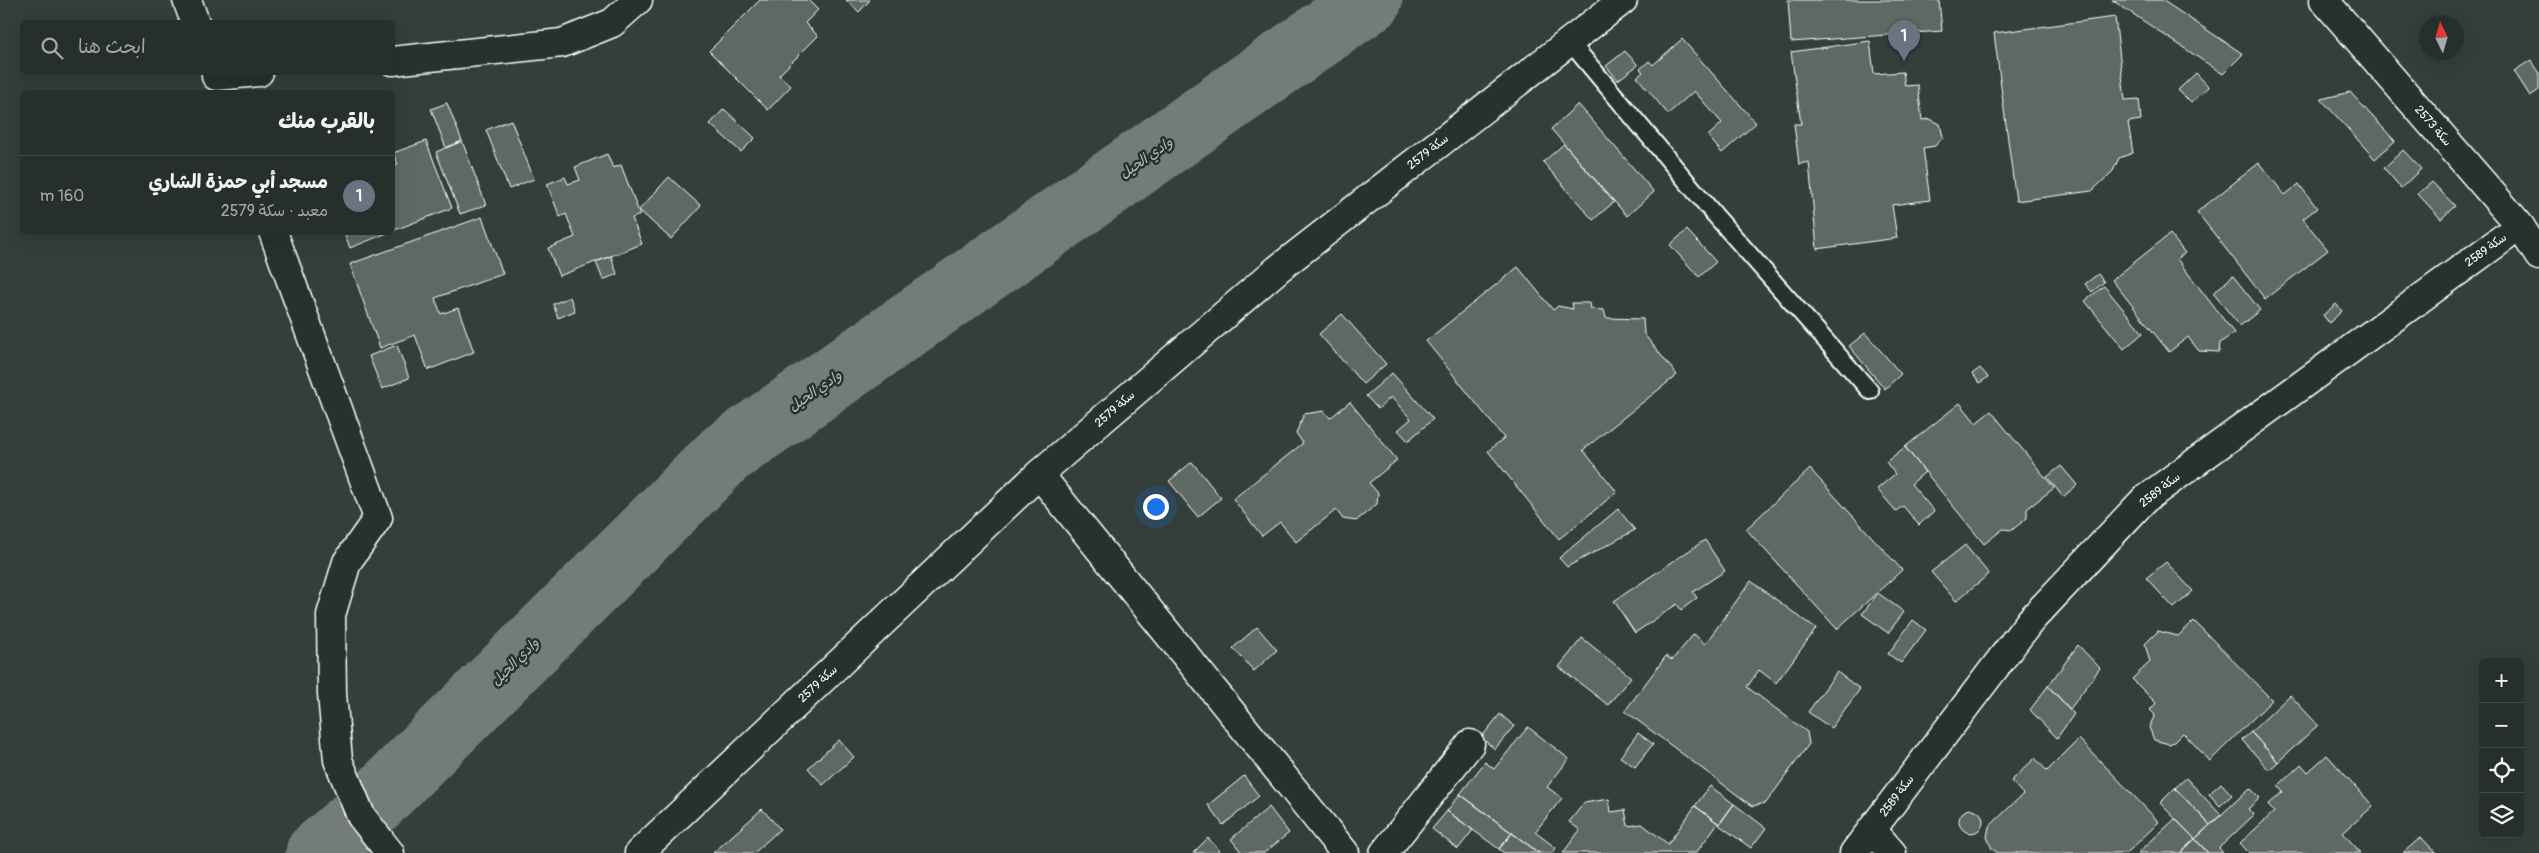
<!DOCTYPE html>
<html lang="ar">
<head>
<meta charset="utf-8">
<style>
	:root { --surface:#262f2c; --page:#323b38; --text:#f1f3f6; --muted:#a4a9a9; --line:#424a48; --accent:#ffd166 }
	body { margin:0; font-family:Pangolin,"Playpen Sans Arabic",sans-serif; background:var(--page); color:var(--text); direction:rtl }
	.controls { position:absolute; right:15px; bottom:15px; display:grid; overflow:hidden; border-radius:8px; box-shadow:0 5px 20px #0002 }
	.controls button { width:45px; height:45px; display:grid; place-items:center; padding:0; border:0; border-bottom:1px solid var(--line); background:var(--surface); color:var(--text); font:25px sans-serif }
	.compass { position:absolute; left:2419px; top:15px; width:45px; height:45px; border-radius:50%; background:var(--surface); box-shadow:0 5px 20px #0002; rotate:355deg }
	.you { position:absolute; left:1155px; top:506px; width:18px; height:18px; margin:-12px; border:4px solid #fff; border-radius:50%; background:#1a73e8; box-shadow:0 0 0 8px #1a73e833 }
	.badge { display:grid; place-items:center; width:32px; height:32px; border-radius:50%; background:var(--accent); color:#fff; font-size:16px; font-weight:700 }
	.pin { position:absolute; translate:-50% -41px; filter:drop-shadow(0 1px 2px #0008) }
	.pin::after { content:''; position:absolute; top:26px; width:18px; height:15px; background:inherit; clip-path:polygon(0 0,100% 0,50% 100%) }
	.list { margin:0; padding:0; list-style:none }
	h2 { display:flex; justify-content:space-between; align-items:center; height:65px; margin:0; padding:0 20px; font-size:21px }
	h2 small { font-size:16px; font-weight:400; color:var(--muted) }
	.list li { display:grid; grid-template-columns:32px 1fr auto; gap:15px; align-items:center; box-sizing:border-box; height:80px; padding:0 20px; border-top:1px solid var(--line) }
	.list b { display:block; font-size:19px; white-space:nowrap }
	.list p { margin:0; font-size:16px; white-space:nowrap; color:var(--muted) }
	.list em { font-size:16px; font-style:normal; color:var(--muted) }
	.icon { flex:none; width:28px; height:28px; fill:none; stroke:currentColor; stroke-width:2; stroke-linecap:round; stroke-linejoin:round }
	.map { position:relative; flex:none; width:2539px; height:853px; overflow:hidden; direction:ltr }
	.search { position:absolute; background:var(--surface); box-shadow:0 5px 20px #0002; left:20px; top:20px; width:375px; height:55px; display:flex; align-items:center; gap:12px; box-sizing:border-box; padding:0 18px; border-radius:8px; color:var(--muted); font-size:19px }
	.panel { position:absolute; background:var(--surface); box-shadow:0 5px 20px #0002; left:20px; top:90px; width:375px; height:145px; border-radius:8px; direction:rtl }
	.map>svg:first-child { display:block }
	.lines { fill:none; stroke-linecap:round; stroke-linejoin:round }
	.river { stroke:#737b78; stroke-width:65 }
	.building { fill:#5f6964; stroke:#fff }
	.service-casing { stroke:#fff; stroke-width:20 }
	.minor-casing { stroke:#fff; stroke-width:31 }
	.tertiary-casing { stroke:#fff; stroke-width:31 }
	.service { stroke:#26332d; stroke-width:16 }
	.minor { stroke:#26332d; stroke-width:28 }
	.tertiary { stroke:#26332d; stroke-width:28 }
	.labels { text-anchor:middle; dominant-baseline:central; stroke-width:5; stroke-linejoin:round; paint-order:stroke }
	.street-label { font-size:12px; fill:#fff; stroke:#26332d }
	.water-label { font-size:14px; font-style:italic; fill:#b9bdbc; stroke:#26332d }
</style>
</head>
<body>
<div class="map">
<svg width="2539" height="853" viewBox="0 0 2539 853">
	<rect width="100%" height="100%" fill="#333f3a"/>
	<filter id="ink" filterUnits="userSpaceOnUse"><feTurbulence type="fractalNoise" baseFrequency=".02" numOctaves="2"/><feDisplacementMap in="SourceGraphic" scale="10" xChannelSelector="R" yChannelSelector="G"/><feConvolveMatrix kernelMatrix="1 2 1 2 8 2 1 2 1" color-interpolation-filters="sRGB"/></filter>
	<g filter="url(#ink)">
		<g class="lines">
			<path class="river" d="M318,853l43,-37 364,-362 645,-454"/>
		</g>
		<path class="building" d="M760,0h48l10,10 -13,13 13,13 -39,39 12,11 -23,24 -59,-59z
			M846,0h24l-11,12z
			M1788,0h151l3,31 -151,11z
			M2112,0h50l81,54 -20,20z
			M2115,17l10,83 14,-1 2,21 -13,2 5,31 -14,5 -6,13 -21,20 -76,10 -22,-168z
			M1682,39l74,84 -34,30 -14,-17 14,-13 -28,-32 -26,23 -31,-37 6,-5 -3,-3 9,-8 4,4z
			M1870,41l4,33 29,-2 2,14 13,-1 4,35 8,-1 10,5 3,13 -8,9 -12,2 7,52 -38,5 5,33 -80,11 -8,-87 -10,2 -5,-40h7l-10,-72z
			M1625,51l13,14 -20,15 -12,-14z
			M2531,60l8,12v18l-9,6 -16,-25z
			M2196,73l13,14 -18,16 -13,-13z
			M2350,92l45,49 -20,18 -54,-60z
			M447,103l15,38 -16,7 -15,-39z
			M1578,104l76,88 -27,24 -76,-87z
			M724,109l31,29 -14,14 -31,-28z
			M511,120l23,59 -25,10 -23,-59z
			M426,141l26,67 -60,23v-65l6,-2 -5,-11z
			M462,141l24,64 -26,9 -24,-62z
			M1564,144l50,58 -21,18 -50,-58z
			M2403,150l18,19 -20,19 -17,-20z
			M607,154l6,14 8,-3 19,50 -8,3 10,26 -83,32 -11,-28 27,-11 -9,-23 -6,3 -13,-33 18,-7 3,7 12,-4 -5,-13z
			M2259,163l26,32 14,-11 18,24 -14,11 25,31 -63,49 -68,-87z
			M669,177l32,29 -30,33 -32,-29z
			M2432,182l23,24 -14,13 -23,-25z
			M482,217l21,57 -68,24 6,16 17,-6 16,44 -46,18 -13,-35 -35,13 -30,-84z
			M1687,230l29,32 -17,15 -29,-32z
			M344,232h46l-40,16z
			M2170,234l15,19 -8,6 57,74 -14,10 -1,9 -20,-1 -11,-14 -19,15 -57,-72z
			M611,256l6,18 -14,6 -7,-18z
			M1518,267l35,43 5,-4 15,3 -1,-6h18l1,6 13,1 2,8 37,1 1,15 33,41 -94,75 34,42 -58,47 -71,-88 16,-13 -78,-97z
			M2098,274l6,8 -12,10 -7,-8z
			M2233,276l27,34 -20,16 -27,-33z
			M2104,286l39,47 -19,16 -39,-48z
			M570,297l5,14 -17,7 -5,-14z
			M2336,304l6,7 -13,12 -6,-8z
			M1342,314l44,50 -23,20 -44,-50z
			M1865,333l36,41 -16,15 -36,-43z
			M397,345l12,33 -27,11 -13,-33z
			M1980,368l8,9 -8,6 -8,-9z
			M1392,373l41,46 -25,22 -10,-11 13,-11 -20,-22 -13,12 -12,-13z
			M1350,402l47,58 -28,23 9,10 -1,11 -21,17 -13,-2 -7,-9 -40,32 -16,-20 -18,14 -29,-37 70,-56 -7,-10 8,-19 20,-3 6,7z
			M1960,403l16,20 15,-12 63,77 -27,21v9l-15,12 -9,-1 -19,15 -79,-97z
			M1905,447l20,25 -14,12 23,27 -15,14 -16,-19 -7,5 -19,-22 18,-15 -9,-12z
			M1192,462l29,36 -23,19 -29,-36z
			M2061,466l16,19 -14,12 -16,-20z
			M1810,469l92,101 -65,59 -91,-100z
			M1618,509l17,21 -68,37 -8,-9z
			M1705,540l20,31 -32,21 4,6 -16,12 -4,-6 -42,29 -21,-32z
			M1965,545l24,29 -33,27 -25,-29z
			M2166,562l27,29 -19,17 -28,-30z
			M1751,581l65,48 -40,54 -17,-13 -12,17 60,45 2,12 -43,59 -14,3 -127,-95 41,-55 6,4 22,-26 11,10z
			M1878,593l26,19 -16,21 -26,-19z
			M1913,620l13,10 -25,33 -13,-9z
			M2194,621l78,79 -62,61 -27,-28 -9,9 -5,2 -15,-4 -5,-13 6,-12 -5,-5 6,-7 -24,-24 18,-17 -5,-18 13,-13 20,5z
			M1257,627l20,23 -23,21 -21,-23z
			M1582,638l49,39 -23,28 -49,-38z
			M2078,645l22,23 -30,41 -22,-23z
			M1837,672l23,17 -29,39 -23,-16z
			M2048,686l26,28 -17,24 -27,-28z
			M2290,695l28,30 -40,37 -27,-30z
			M1500,714l14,12 -19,23 -14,-11z
			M1528,727l41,32 -22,28 15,11 -27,34 21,16 -4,5h-13l-79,-59 25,-32 9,7z
			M2251,732l27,30 -9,8 -27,-30z
			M1638,733l15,11 -18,23 -15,-10z
			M2079,739l80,83 -32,31h-129l-6,-4 -5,-12 2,-10 34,-33 -12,-13 24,-23 12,13z
			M839,740l15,17 -31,28 -15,-17z
			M2327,755l46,51 -30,27 18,20h-112l-9,-10 34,-31 -6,-7 15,-13 -5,-6 23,-22 7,8z
			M1244,776l15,20 -36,29 -15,-20z
			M2186,778l35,37 -11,10 -35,-37z
			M2221,783l11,12 -12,11 -11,-12z
			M1710,786l24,18 -15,20 -24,-18z
			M2175,788l35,37 -15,14 -35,-36z
			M2250,788l10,10 -12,11 6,6 -35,33 4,5h-15l-13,-14z
			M1460,794l52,39 -13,16 -52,-38z
			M1609,799l2,13 14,-2 3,16 14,-2 26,20 27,-38 23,17 -22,30h-133l17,-23 -11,-8 15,-19z
			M1734,804l32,24 -15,20 -32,-23z
			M1269,807l20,26 -25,20h-22l-11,-14z
			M762,809l18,20 -26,24h-41z
			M1959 821a12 12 0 1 1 24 0a12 12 0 1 1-24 0Z
			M1447,811l26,19 -15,19 -26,-20z
			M2175,819l20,20 -15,14h-42z
			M1512,833l27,20h-35l-5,-4z
			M2421,837l15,16h-33z
			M1208,838l12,13 -2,2h-25z
			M2195,839l13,14h-28z"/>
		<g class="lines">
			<defs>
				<path id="service" d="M1570,42l144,172 156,177"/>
				<path id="minor" d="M187,0l8,22
					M392,61l170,-18 50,-20 26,-23
					M216,76l43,-4
					M273,232l105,286 -31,44 -16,53 1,79 6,66 23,56 29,37
					M1039,474l306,379
					M1872,830l20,23
					M639,853l400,-379 239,-205 345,-269
					M1384,853l86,-109"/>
				<path id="tertiary" d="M2324,0l196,226 19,30
					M1854,853l177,-233 114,-121 375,-273"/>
			</defs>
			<use href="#service" class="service-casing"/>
			<use href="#minor" class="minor-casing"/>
			<use href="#tertiary" class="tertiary-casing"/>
			<use href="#service" class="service"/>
			<use href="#minor" class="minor"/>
			<use href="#tertiary" class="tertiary"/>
		</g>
	</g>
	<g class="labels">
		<g class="street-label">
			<text transform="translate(2433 126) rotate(49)">سكة 2573</text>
			<text transform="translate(1428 152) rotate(-38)">سكة 2579</text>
			<text transform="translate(2486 250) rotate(-36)">سكة 2589</text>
			<text transform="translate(1115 409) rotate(-41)">سكة 2579</text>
			<text transform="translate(2160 490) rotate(-38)">سكة 2589</text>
			<text transform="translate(818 684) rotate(-43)">سكة 2579</text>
			<text transform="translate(1897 796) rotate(-53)">سكة 2589</text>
		</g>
		<g class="water-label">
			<text transform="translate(1146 158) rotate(-35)">وادي الحيل</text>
			<text transform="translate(815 391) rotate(-35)">وادي الحيل</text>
			<text transform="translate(515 662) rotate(-45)">وادي الحيل</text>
		</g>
	</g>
</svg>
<div class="controls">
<button>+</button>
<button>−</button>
<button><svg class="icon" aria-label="locate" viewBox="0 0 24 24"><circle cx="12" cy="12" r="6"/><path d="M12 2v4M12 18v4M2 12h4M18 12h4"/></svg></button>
<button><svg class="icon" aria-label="layers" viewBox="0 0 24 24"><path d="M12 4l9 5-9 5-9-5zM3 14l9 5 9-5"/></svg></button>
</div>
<svg class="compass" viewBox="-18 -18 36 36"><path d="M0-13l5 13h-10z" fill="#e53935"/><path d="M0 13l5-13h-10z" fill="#a4a9a9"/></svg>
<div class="you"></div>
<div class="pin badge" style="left:1904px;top:61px;background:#6b7280">1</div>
<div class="search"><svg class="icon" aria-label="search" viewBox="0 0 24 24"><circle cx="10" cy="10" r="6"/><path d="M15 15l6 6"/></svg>ابحث هنا</div>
<section class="panel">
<h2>بالقرب منك<small></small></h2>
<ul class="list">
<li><span class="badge" style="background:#6b7280">1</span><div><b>مسجد أبي حمزة الشاري</b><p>معبد · سكة 2579</p></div><em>160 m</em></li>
</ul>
</section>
</div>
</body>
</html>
